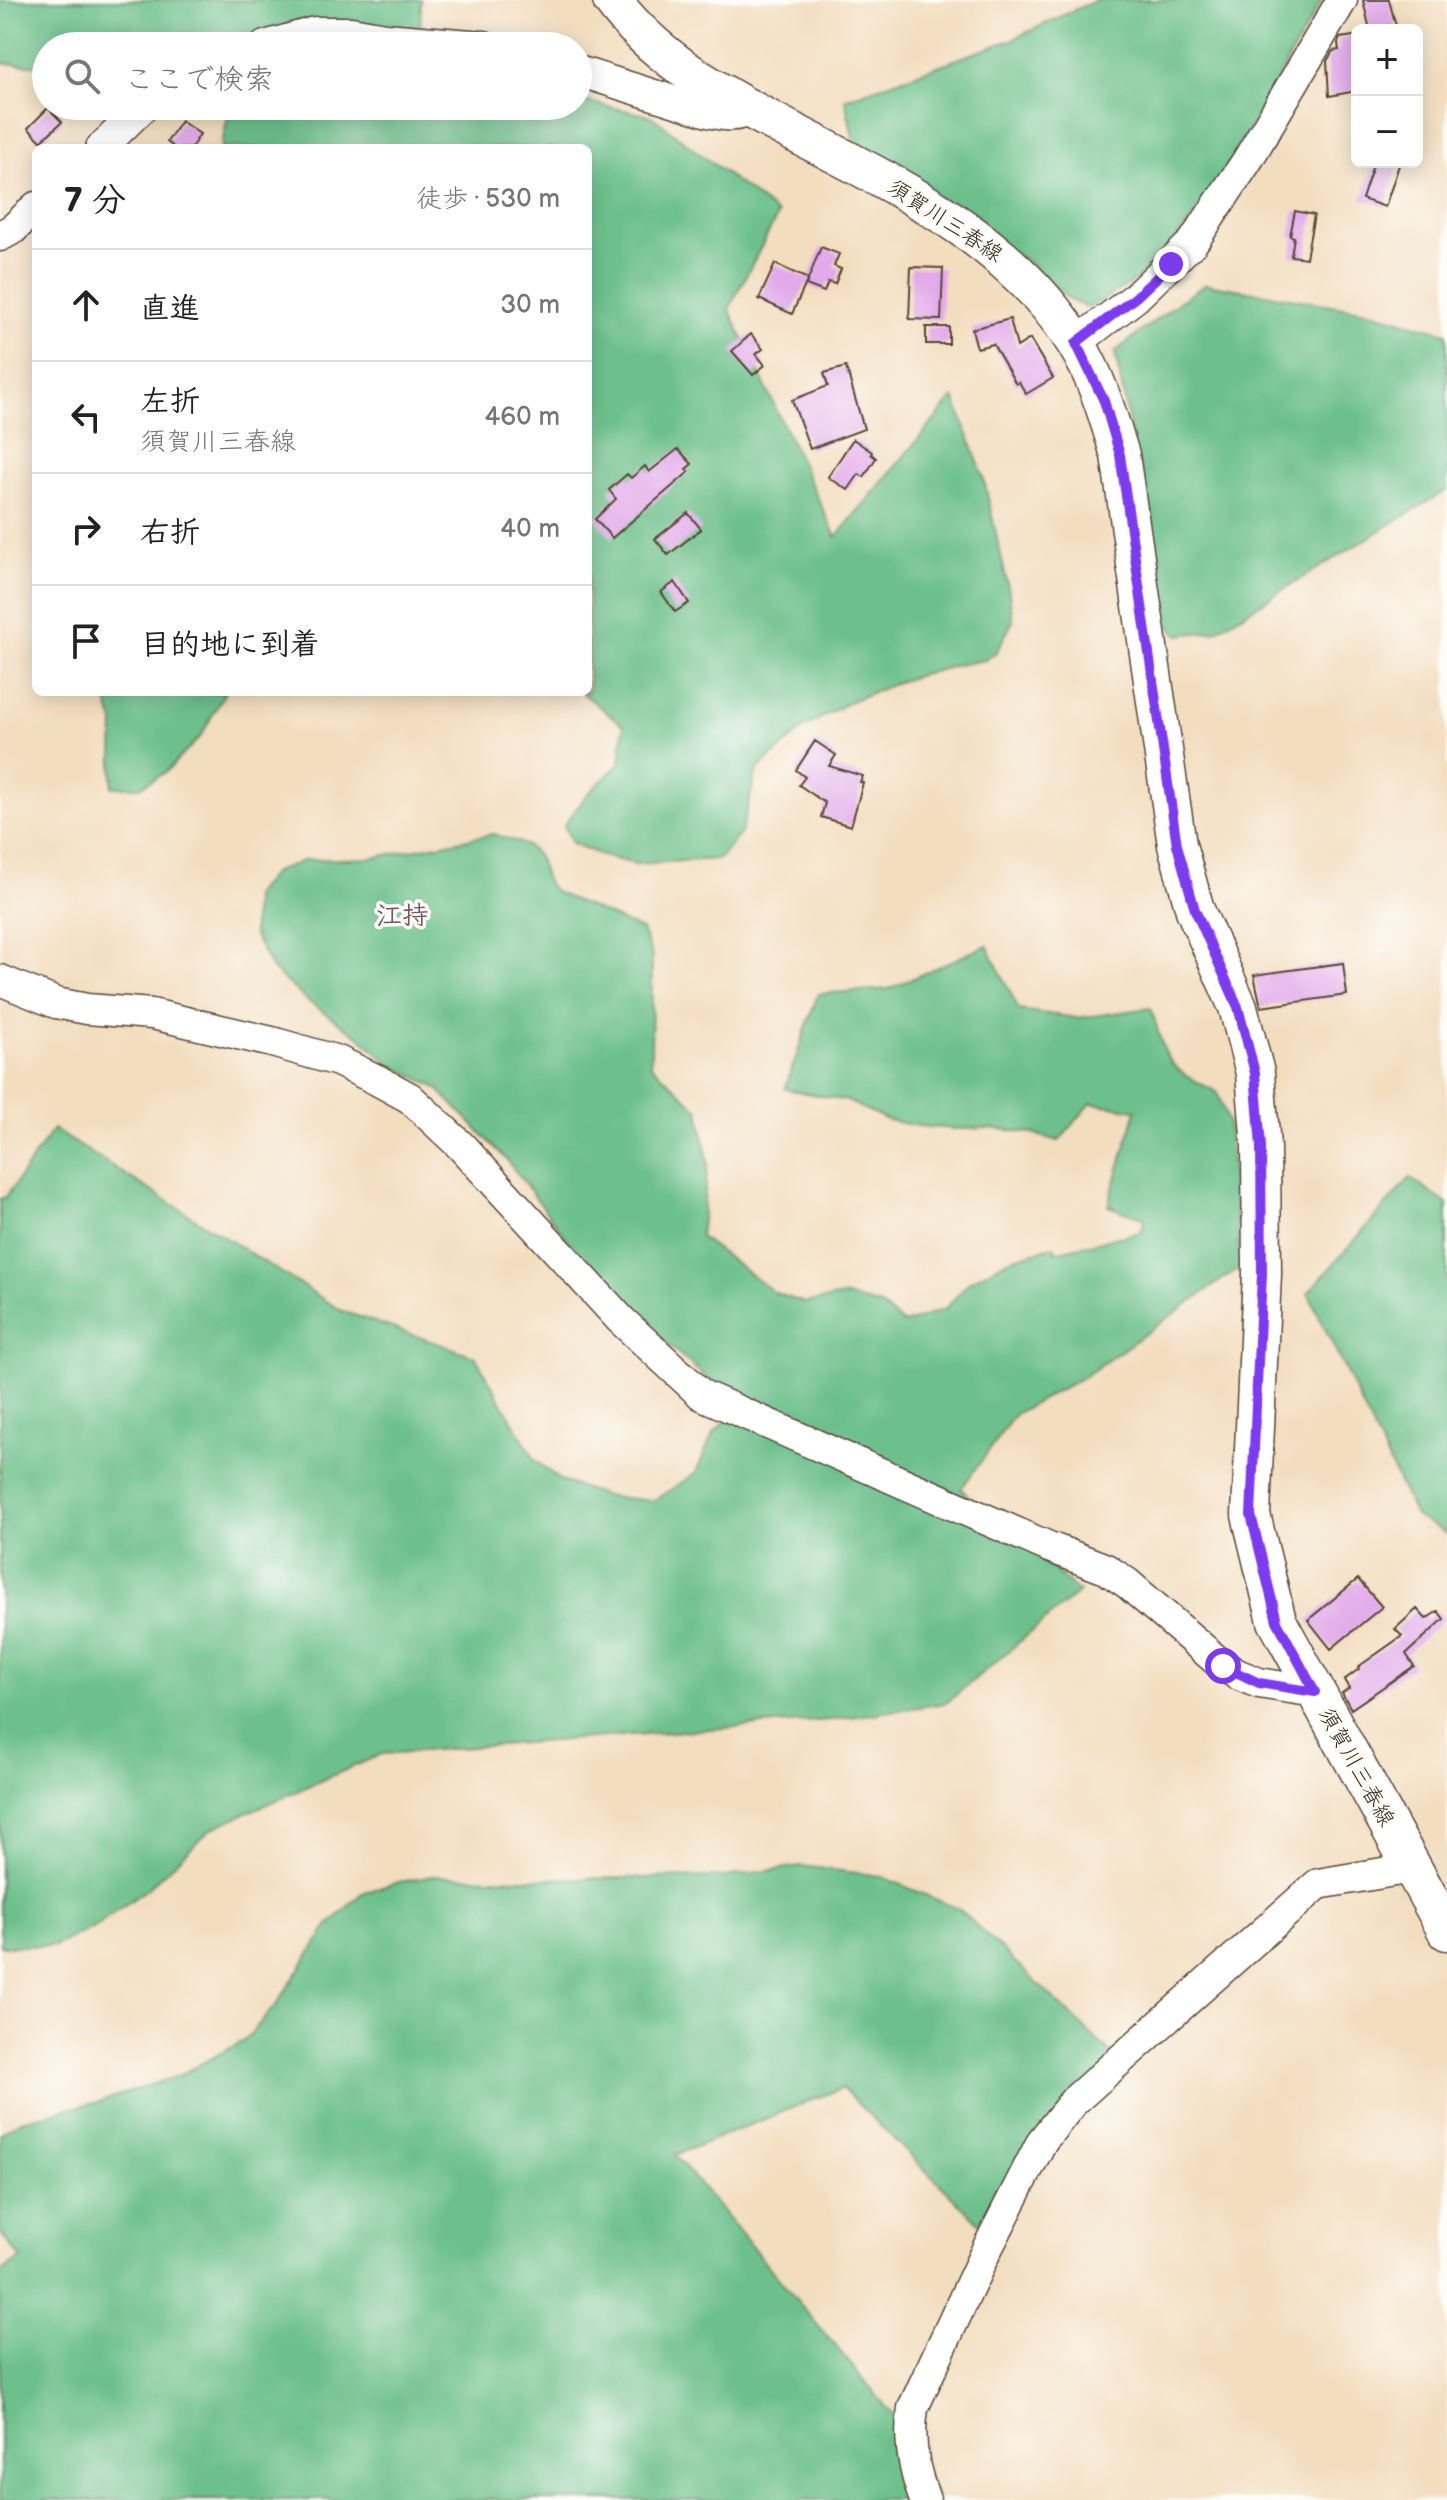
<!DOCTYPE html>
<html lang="ja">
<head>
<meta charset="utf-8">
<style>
	:root { --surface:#fff; --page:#f2f2f2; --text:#222; --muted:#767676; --line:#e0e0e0 }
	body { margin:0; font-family:"Balsamiq Sans","Klee One",sans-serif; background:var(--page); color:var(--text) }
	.controls { position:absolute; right:24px; top:24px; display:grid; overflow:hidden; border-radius:12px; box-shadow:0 4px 20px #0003 }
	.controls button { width:72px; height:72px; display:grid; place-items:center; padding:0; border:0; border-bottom:2px solid var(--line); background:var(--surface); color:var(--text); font:40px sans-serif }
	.stop { position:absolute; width:24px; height:24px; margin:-18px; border:6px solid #7c3aed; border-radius:50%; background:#fff }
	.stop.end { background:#7c3aed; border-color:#fff; box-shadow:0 2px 8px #0008 }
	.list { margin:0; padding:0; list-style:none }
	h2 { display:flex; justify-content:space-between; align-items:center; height:104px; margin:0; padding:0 32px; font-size:34px }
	h2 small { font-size:26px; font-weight:400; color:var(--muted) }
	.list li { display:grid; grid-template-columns:52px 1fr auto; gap:24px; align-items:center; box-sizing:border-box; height:112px; padding:0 32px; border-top:2px solid var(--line) }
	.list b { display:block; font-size:30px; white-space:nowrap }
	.list p { margin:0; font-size:26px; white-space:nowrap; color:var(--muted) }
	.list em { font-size:26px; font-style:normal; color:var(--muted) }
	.icon { flex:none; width:44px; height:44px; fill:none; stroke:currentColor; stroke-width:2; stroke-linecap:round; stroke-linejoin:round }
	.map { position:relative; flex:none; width:1447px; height:2500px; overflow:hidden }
	.search { position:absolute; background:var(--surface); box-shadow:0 4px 20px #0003; left:32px; top:32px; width:560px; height:88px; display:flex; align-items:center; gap:20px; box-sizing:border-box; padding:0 28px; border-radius:44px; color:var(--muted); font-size:30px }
	.panel { position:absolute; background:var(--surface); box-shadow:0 4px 20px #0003; left:32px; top:144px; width:560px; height:552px; border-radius:12px }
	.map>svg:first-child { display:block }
	.forest { fill:#6dc08c; stroke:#547555; stroke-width:2 }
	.building { fill:#e2a9eb }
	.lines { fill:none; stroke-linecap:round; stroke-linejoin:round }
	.minor-casing { stroke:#574536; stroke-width:33 }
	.major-casing { stroke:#574536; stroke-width:41 }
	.minor { stroke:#fff; stroke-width:30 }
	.major { stroke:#fff; stroke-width:38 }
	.route { stroke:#7c3aed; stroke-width:10 }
	.labels { text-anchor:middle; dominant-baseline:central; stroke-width:7; stroke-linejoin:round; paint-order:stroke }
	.street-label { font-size:22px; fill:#3b2a1e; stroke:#fdfcf7 }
	.quarter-label { font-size:26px; font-weight:bold; fill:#755666; stroke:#fdfcf7 }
</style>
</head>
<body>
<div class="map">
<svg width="1447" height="2500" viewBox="0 0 1447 2500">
	<rect width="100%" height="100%" fill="#fdfcf7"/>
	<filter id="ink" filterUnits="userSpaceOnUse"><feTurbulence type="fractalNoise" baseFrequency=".0125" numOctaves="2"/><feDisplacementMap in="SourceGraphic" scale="16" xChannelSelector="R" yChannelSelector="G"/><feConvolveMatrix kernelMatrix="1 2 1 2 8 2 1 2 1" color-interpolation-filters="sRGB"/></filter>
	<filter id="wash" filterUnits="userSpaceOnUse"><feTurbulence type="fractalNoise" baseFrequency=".006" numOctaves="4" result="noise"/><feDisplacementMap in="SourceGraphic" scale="32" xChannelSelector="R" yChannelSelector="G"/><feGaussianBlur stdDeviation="1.8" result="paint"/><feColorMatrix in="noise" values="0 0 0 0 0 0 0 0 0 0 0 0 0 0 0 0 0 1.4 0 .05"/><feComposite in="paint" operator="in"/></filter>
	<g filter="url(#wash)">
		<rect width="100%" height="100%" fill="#f3ddbf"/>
		<path class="forest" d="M0,0h421l-1,46h-374v20l-46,-3z
			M1096,0h226l-107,189 -42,53 -37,38 -47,28 -18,-7 -45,-40 -170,-109 -11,-53 166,-59z
			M578,100l73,16 127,98 -49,95 107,228 118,-140 29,79 25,111 5,34 -17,31 -11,8 -28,5 -57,16 -51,21 -45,26 -47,42 -16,63 -22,26 -85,5 -31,-8 -31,-13 -8,-18 23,-30 33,-32 4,-37 -43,-34h7v-544h-367l9,-42h348z
			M1206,284l161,27 80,22v157l-232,141 -37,4 -18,-20 -16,-116 -29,-147 64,-50z
			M104,692h121l-24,44 -35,36 -26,15h-28l2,-64z
			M493,834c18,6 42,9 48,30 4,13 4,18 14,28l87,38 10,26 -1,109 48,45 9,53 -8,74 75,56 30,10 38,-7 38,10 23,18 41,-15 25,-28 38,-21 47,-14v6l86,-20 4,-13 -37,-13 28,-96 -45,-7 -32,38 -29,-8 -40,-5 -34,1 -38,-3 -31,-6 -40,-19 -62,-12 33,-95 71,-5 98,-44 32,65 58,8 74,-10c17,56 12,57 66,84l11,31 12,144 -155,109 -70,38 -54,75 118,103 -133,111 -116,17 -448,34 -170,74 -65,61 -53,38 -40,19h-54v-747l6,-2 47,-68 289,182 133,45 60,104 26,21 45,15 47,5 43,-28 17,-39 27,-27 -114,-99 -43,-48 -76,-100 -70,-72 -47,-24 -29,-26 -56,-39 -33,-30 -19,-35 1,-39 20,-23 31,-12 66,-2z
			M1410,1178l37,26v330l-32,-18 -107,-223z
			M802,1866l78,10 79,33 156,148 -132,170 -141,-139 -167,67 234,279 28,66h-937v-227l21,-15 -21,-25v-100l21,-13 78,-18 79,-26 66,-35 32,-36 52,-79 34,-33 37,-11 34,-6 89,3 201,-2z"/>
		<g id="blocks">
			<path class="building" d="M1363,0h26l8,30h-27z
				M1354,36l3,16v39l-28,5 -2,-35 6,-10 6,-1 -1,-7 2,-5z
				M48,108l14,14 -21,19 -13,-13z
				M181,121l19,13 -9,14h-16l-8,-6z
				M1374,162h26l-15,45 -23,-8z
				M1295,211l19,4 -8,43 -15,-2 3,-19 -4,-1z
				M821,247l18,7 -5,12 7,3 -6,15 -7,-2 -4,10 -18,-7z
				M775,264l33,15 -16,35 -33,-15z
				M911,267l32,1 -2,52 -32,-1z
				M1010,319l7,28 13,-8 23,39 -27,16 -7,-12 -3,2 -23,-40 -16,4 -5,-19z
				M926,327h23v17h-23z
				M751,334l12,15 -7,5 9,11 -12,10 -21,-24z
				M846,367l18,62 -54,20 -18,-49 36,-14 -4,-13z
				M853,439l19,13 -1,2 5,4 -12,19 -5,-3 -11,16 -20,-13z
				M678,449l14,15 -6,5 3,3 -77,66 -17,-19 21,-20 -7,-9 18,-16 4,4 14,-12 4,6z
				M688,513l13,16 -33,26 -13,-16z
				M675,582l14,21 -14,9 -14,-20z
				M815,741l21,14 -7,11 34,10 -3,6 3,1 -12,43 -30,-9 4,-14 -26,-18 6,-8 -9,-7z
				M1343,963l4,32 -86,12 -7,-32z
				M1358,1579l24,28 -51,42 -23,-29z
				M1417,1609l9,10 12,-8 6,8 -38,35 8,12 -63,43 -9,-16 7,-5 -5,-8 15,-11 -1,-2 44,-31 -7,-7z"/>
		</g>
	</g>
	<g filter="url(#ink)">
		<use href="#blocks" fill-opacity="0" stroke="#574536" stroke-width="2"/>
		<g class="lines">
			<defs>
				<path id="minor" d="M265,46l50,-14h36l34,6 99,8
					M578,71l130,41c15,3 29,7 41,-3
					M101,148l43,-42
					M0,236l13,-7 23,-22
					M1076,343l60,-46 57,-55 54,-81 95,-161
					M0,980l56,23 31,6 65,5 120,28 66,19 39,19 33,18 51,48 160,174 81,75 347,152 57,22 21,14 96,83 16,9 20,8 56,9
					M925,2500c-12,-31 -17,-60 -12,-92l73,-157 56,-110 32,-40 244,-217 94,-16"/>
				<path id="major" d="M612,0c41,55 98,88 158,120 111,59 235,111 305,222 22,35 33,74 45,113l57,390 18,65 43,97 17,66 6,74 1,127 -11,241 26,106 170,310"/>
			</defs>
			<use href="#minor" class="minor-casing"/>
			<use href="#major" class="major-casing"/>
			<use href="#minor" class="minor"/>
			<use href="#major" class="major"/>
		</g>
	</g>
	<g class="lines" filter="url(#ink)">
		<path class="route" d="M1171,264l-35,33 -60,46 28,58 16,54 57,390 18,65 43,97 17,66 6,74 1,127 -11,241 26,106 38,71 -56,-9 -36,-17"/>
	</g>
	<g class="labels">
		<g class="street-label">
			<text transform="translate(945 221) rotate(33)">須賀川三春線</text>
			<text transform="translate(1356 1767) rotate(61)">須賀川三春線</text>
		</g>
		<g class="quarter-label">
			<text x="402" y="916">江持</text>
		</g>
	</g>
</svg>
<div class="controls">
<button>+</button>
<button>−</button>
</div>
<div class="stop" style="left:1223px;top:1666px"></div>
<div class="stop end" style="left:1171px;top:264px"></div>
<div class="search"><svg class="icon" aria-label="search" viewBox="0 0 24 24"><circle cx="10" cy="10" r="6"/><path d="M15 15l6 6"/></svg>ここで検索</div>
<section class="panel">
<h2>7 分<small>徒歩 · 530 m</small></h2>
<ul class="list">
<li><svg class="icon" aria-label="ahead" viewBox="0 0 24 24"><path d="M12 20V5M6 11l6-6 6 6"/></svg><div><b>直進</b></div><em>30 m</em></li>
<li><svg class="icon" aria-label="left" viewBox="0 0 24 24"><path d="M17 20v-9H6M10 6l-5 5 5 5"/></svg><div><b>左折</b><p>須賀川三春線</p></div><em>460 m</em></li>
<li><svg class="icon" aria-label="right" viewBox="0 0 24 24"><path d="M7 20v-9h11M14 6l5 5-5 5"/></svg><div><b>右折</b></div><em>40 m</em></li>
<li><svg class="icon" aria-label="arrive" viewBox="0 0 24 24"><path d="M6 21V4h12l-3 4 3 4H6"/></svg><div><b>目的地に到着</b></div></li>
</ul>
</section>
</div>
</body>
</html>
